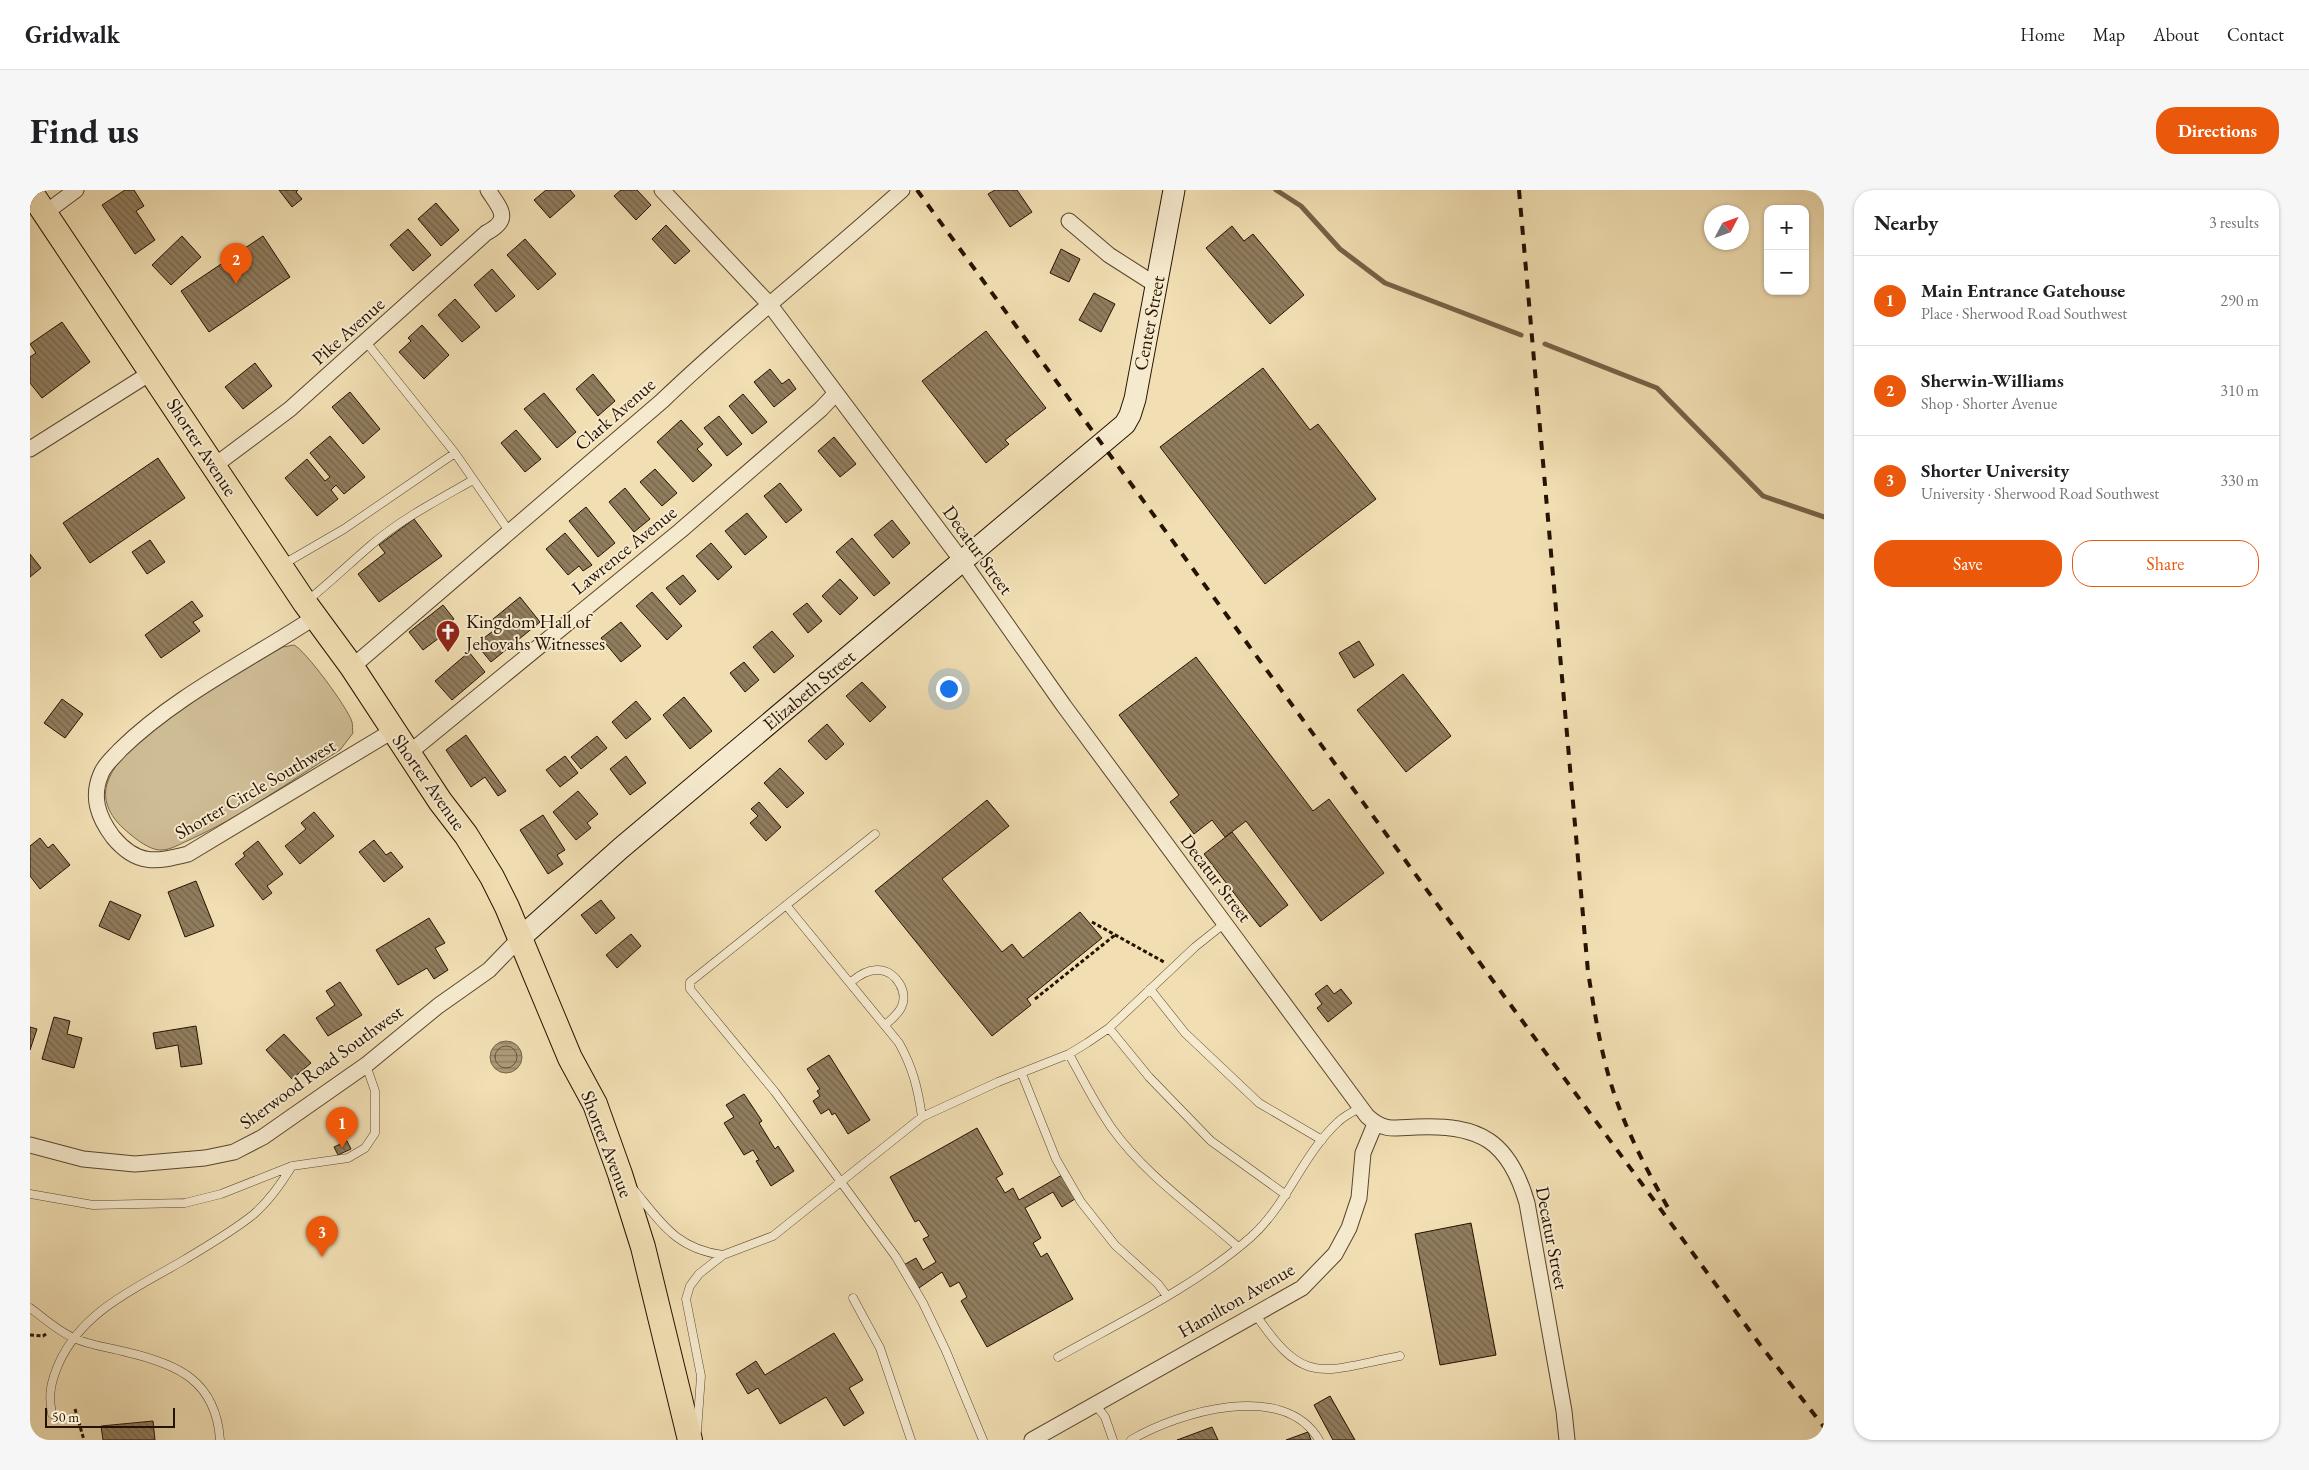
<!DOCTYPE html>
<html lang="en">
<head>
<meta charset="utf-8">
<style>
	:root { --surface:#fff; --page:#f6f6f6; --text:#202124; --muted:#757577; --line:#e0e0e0; --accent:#ea580c }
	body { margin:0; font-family:"EB Garamond",serif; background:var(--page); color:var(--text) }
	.controls { position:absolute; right:15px; top:15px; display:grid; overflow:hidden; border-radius:10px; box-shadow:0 1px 4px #0004 }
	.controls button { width:45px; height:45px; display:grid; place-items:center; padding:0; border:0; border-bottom:1px solid var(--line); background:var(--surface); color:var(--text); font:25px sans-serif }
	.compass { position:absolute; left:1674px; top:15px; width:45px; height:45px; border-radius:50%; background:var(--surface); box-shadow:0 1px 4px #0004; rotate:49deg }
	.scale { position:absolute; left:15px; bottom:12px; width:130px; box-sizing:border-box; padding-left:5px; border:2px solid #261201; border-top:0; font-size:14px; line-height:18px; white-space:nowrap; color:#261201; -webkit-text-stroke:4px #f6eace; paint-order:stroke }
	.you { position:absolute; left:918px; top:498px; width:18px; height:18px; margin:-12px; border:4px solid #fff; border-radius:50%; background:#1a73e8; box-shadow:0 0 0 8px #1a73e833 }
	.badge { display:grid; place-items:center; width:32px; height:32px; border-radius:50%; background:var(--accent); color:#fff; font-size:16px; font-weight:700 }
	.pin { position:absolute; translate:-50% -41px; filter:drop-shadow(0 1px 2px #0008) }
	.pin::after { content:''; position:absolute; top:26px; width:18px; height:15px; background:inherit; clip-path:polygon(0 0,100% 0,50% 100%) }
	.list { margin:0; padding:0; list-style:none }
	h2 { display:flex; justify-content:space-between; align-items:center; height:65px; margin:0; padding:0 20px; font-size:21px }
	h2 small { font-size:16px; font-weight:400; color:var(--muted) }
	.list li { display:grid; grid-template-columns:32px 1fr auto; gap:15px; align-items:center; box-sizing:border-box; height:90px; padding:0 20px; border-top:1px solid var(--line) }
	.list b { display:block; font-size:19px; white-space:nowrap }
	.list p { margin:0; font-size:16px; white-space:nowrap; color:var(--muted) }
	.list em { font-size:16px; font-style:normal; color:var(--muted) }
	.actions { display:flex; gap:10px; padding:15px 20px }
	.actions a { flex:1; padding:11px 0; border:1px solid var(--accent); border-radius:20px; text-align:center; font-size:18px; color:var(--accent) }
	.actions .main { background:var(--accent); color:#fff }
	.map { position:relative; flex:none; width:1794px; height:1250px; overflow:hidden; border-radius:20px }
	header { display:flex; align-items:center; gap:30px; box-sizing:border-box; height:70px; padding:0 25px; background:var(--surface); border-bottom:1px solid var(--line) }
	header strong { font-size:24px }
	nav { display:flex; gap:28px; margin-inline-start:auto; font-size:18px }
	.intro { display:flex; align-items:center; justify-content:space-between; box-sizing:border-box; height:120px; padding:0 30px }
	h1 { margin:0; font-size:35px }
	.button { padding:12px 22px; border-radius:20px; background:var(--accent); color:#fff; font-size:18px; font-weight:700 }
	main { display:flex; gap:30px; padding:0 30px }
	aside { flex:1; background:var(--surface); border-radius:20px; box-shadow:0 1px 4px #0004 }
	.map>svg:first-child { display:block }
	.park { fill:#cebc95; stroke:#7a674b }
	.water { fill:url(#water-rules); stroke:#766347 }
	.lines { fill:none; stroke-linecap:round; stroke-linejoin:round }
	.shore { stroke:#69563c; stroke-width:1 }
	.stream { stroke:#766347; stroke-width:5 }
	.building { fill:url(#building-back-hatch); stroke:#261201 }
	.lane-casing { stroke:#59452e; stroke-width:9 }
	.street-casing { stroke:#59452e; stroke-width:17 }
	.secondary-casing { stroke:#261201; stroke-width:23 }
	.primary-casing { stroke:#261201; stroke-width:26 }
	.path { stroke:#261201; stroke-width:3; stroke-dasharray:4 2.5; stroke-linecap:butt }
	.lane { stroke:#f6eace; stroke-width:8 }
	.street { stroke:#f6eace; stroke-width:15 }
	.secondary { stroke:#f6eace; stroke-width:21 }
	.primary { stroke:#f1dfb3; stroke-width:24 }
	.rail { stroke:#261201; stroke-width:4; stroke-dasharray:9 9; stroke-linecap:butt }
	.labels { text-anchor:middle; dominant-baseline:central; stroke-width:4; stroke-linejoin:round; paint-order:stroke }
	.street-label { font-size:19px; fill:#261201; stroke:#f6eace }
	.poi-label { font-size:19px; fill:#261201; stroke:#f6eace; text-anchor:start }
</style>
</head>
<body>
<header>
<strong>Gridwalk</strong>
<nav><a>Home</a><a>Map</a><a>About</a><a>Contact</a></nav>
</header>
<div class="intro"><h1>Find us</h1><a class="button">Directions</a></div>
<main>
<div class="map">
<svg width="1794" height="1250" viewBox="0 0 1794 1250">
	<defs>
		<pattern id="water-rules" width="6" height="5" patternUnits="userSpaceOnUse" patternTransform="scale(1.25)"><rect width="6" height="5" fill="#ac9976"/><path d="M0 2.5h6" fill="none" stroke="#8c7b5e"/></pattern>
		<pattern id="building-back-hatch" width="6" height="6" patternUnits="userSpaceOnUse" patternTransform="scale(1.25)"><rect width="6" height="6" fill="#907d5e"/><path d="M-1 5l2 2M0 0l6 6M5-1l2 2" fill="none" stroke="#75654b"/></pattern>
	</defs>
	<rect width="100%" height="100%" fill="#f1dfb3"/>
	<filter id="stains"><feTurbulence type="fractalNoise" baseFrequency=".004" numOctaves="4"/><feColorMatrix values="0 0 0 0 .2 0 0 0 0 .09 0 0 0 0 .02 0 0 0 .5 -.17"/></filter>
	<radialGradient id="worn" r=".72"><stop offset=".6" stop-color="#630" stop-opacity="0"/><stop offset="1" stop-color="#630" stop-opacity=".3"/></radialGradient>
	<path class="park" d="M264,455c11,5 54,63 58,77 1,3 0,8 1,11l-13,17c-50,31 -99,67 -153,91 -7,3 -17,9 -25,9 -13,1 -30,-14 -39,-22 -13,-12 -22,-29 -15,-47 19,-51 128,-106 175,-134z"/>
	<path class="water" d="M460 867a16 16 0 1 1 32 0a16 16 0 1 1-32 0Z"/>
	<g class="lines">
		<path class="shore" d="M465 867a11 11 0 1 1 22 0a11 11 0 1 1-22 0Z"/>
		<path class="stream" d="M1246,0l25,16 39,43 45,34 136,52
			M1515,154l112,44 106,108 61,21"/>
	</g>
	<path class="building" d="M95,0h9l10,16 -8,5 19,29 -20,14 -33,-49z
		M249,0h19l-2,2 6,7 -10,8z
		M516,0h24l5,6 -25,22 -16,-18z
		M591,0h16l14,15 -15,15 -22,-24z
		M965,0h22l15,22 -22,15 -22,-33z
		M406,13l23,27 -18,16 -23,-27z
		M636,35l24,26 -15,13 -23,-25z
		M1202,36l12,15 9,-7 51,61 -34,29 -64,-76z
		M378,39l23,26 -18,16 -23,-26z
		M152,46l19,21 -30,28 -19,-20z
		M233,46l27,41 -81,55 -28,-41z
		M495,49l31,35 -18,16 -31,-35z
		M1031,59l19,10 -11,23 -19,-9z
		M462,79l23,27 -19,16 -22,-27z
		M1064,103l21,11 -14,28 -22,-12z
		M425,109l25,28 -18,15 -24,-27z
		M32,132l28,40 -48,36 -12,-15v-26l6,-4 -6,-9z
		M392,135l27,30 -25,24 -25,-27 12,-11 -3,-3z
		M956,141l60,77 -41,32 4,4 -23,19 -64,-82z
		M225,173l17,23 -29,23 -18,-22z
		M1233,178l47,62 8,-6 58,75 -111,85 -105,-137z
		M740,179l12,15 7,-5 7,10 -22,18 -20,-25z
		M563,184l22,27 -17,15 -22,-27z
		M320,202l30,37 -17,15 -31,-37z
		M514,203l32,39 -19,16 -33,-39z
		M713,204l24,28 -15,12 -23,-28z
		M689,226l23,28 -15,12 -23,-28z
		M651,230l22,24 -6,5 15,16 -19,17 -36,-40z
		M486,240l25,29 -16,13 -24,-29z
		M300,246l35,41 -21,17 -8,-9 -5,5 7,9 -21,17 -32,-38 22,-19 18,22 5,-4 -20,-24z
		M804,247l22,27 -16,13 -22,-26z
		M128,268l27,40 -95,65 -27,-40z
		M625,279l22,24 -15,13 -22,-24z
		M750,293l22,27 -16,13 -22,-27z
		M595,298l25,31 -16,13 -25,-30z
		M556,317l29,36 -17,14 -29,-36z
		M717,323l20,24 -22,18 -20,-24z
		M384,329l28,37 -63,46 -21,-28 27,-21 -6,-8z
		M862,330l18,23 -17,15 -19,-23z
		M535,343l27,32 -9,6 -4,-5 -11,9 -22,-26z
		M822,348l38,45 -16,13 -38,-44z
		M120,350l15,22 -18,12 -15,-22z
		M681,353l21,24 -14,13 -22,-24z
		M0,364l11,14 -11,9z
		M653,385l13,16 -16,14 -14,-17z
		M810,389l18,19 -18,17 -18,-19z
		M622,402l30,34 -15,14 -31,-34z
		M490,407l20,25 -49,40 -15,-18 17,-13 -6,-7z
		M162,411l11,15 -10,6 7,9 -39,27 -16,-23z
		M777,413l15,18 -14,12 -15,-19z
		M413,415l11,14 -11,8 4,5 -24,18 -14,-18z
		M591,432l20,24 -20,16 -20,-24z
		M742,441l22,25 -20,17 -21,-26z
		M1329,451l15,24 -20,13 -15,-25z
		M439,462l16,20 -33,28 -17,-19z
		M1166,467l117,154 16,-12 55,74 -63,48 -75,-100 -21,16 -13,-17 -18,14 -24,-32 9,-7 -60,-80z
		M714,472l15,18 -14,12 -15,-19z
		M1373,484l48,62 -45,36 -49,-62z
		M832,492l24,25 -16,15 -24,-26z
		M654,507l28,34 -22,18 -27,-34z
		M32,509l21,15 -18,24 -21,-15z
		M606,511l15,18 -25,20 -14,-17z
		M797,534l17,20 -18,16 -18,-19z
		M436,545l40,56 -8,5 -13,-19 -14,10 -25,-37z
		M567,546l10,12 -26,21 -10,-12z
		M535,566l13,17 -18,14 -14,-17z
		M596,566l20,27 -16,12 -20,-26z
		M750,578l24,25 -17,15 -23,-25z
		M548,601l20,23 -11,9 4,5 -15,12 -23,-28z
		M957,610l22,26 -67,53 60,73 10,-8 11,14 57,-46 22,26 -75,61 4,6 -39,31 -117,-145z
		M729,612l22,25 -15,14 -16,-18 8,-7 -7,-7z
		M284,622l20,24 -34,28 -15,-18 21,-17 -5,-6z
		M513,625l22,35 -8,5 6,9 -15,10 -28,-44z
		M1202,642l56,73 -28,22 -56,-73z
		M10,648l8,10 5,-4 17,21 -30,24 -10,-13v-30z
		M344,650l12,15 5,-3 12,15 -19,15 -25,-30z
		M228,651l25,33 -16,12 5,7 -9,7 -28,-36 10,-8 -2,-3z
		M166,691l18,45 -29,11 -17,-45z
		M571,710l14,18 -19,16 -15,-19z
		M80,711l31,14 -12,25 -30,-14z
		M399,728l16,25 -10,5 13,22 -14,9 -7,-11 -29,17 -22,-35z
		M601,744l10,12 -24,22 -11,-13z
		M310,792l22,33 -34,21 -12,-18 19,-13 -9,-14z
		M1297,795l7,9 7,-5 11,14 -24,19 -11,-14 5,-4 -7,-10z
		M24,827l16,4 -3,13 15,4 -8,30 -32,-9z
		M166,836l6,38 -21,3 -3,-22 -22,4 -3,-16z
		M0,837l7,2 -7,21z
		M254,844l27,29 -19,16 -26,-29z
		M799,865l41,65 -22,14 -13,-21 -3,2 -3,-6 -8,5 -8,-13 7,-5 -3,-5 3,-2 -13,-20z
		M714,904l18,27 -3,2 16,26 3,-3 16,25 -23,15 -15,-25 3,-1 -6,-10 -9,5 -20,-32 10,-6 -8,-12z
		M947,938l26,46 -7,4 9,15 8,-5 6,12 43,-25 13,24 -13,8 -9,-15 -28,16 16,30 -8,5 8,14 6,-4 26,46 -86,48 -26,-46 6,-4 -8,-15 -9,5 -8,-15 -26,18 -14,-24 14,-8 7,12 13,-8 -13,-23 6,-3 -10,-16 -4,2 -25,-45z
		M317,951l4,8 -13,6 -4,-8z
		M1441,1033l25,132 -56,10 -25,-131z
		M804,1143l29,47 -14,8 15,25 -20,13 -18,-29 -46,27 -22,-36 -10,6 -12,-20 20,-13 9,14z
		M1300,1206l25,44h-22l-19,-35z
		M123,1231l2,19h-52l-2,-14z
		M1182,1237l6,13h-41z
		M1278,1242l3,8h-25z"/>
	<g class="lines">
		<defs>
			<path id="lane" d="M336,152l89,111 54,78
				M252,375l62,-36 111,-76
				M276,412c22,-18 42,-37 64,-56 31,-27 68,-46 103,-66
				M845,644l-185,148v7l85,103 121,165 27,46 23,48 37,89
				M756,715l113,138c14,25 19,46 23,74
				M821,792c8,-7 17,-13 28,-12 17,1 30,22 22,38 -4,7 -10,12 -16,17
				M1120,799l35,44 74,70 63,37
				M1079,838l40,49 62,64 75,54
				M1039,864c13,24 26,50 42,73 34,48 83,81 127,120
				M992,884l34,85 25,43 34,43 43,39 9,12
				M605,1001c27,33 42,58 88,64
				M0,1004l63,11 92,-2 36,-9 71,-28 56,-8 17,-10 10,-15v-42l-9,-26
				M823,1108l27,50 31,92
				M0,1118c14,10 29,24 44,30 17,8 35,9 52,14 52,12 90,29 94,88
				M1226,1125c49,73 67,56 144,41
				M1028,1167c66,-37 136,-70 193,-120 36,-32 51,-82 87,-115 6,-6 14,-10 22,-14
				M1065,1214l10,13 8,23
				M22,1224c-4,-19 -1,-33 7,-51 24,-53 78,-75 125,-103 23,-14 49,-29 70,-46 16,-14 27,-30 38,-48
				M667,1241l4,-55 -15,-77 4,-13 9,-12 24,-19 50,-19 149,-119 76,-35 71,-28 18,-11 22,-15 86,-81 30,-24
				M1101,1250c47,-28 153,-60 188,0"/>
			<path id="street" d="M632,0l108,115 192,256 102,145 303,410c17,16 28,12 49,11 64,-3 93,14 111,76l37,208 3,29
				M15,23l31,-23
				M1039,31l40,34 47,30
				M0,259l122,-77
				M184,276l76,-57 196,-176c26,-14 15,-23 2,-43
				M285,427c-65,43 -139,78 -195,133 -6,7 -16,15 -19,24 -10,23 -3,43 12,63 24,29 43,25 75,17l206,-124
				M322,477l310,-266c77,-74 161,-140 240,-211
				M379,563l271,-222 141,-122 15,-16
				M0,955l53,14 52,5 70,-6 29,-6 29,-15 103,-72 72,-59 51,-36 30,-31
				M1002,1250l270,-152 33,-34 14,-26 10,-30 4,-45 12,-29"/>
			<path id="secondary" d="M489,749l102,-91 504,-424 5,-9 5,-16 39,-209"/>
			<path id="primary" d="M0,1l275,412 47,64 88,134 26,34 26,42 15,30 63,151 25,46 25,70 23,73 47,193"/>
		</defs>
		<use href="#lane" class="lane-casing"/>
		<use href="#street" class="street-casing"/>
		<use href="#secondary" class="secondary-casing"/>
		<use href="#primary" class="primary-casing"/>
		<path class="path" d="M1062,732l72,40
			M1005,809l80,-64
			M0,1145l13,1 3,-2
			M45,1219l9,31"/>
		<use href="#lane" class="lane"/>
		<use href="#street" class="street"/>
		<use href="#secondary" class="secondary"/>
		<use href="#primary" class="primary"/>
		<path class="rail" d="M887,0l598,821 246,335 63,81
			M1489,0l69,782c7,42 13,84 27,124 14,41 35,80 56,117"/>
	</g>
	<defs>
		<symbol id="church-pin" viewBox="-11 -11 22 30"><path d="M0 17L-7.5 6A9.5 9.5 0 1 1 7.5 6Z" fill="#8f2418" stroke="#f6eace"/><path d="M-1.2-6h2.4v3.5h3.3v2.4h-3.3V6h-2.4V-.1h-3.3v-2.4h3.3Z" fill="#fff"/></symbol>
	</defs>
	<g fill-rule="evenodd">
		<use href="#church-pin" x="404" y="428" width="28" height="38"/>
	</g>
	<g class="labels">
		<g class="street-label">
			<text transform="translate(1119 133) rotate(-79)">Center Street</text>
			<text transform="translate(318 141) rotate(-42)">Pike Avenue</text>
			<text transform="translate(585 224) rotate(-41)">Clark Avenue</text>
			<text transform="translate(172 257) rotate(57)">Shorter Avenue</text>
			<text transform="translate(594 360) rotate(-39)">Lawrence Avenue</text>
			<text transform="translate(948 360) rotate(54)">Decatur Street</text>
			<text transform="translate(779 500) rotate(-40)">Elizabeth Street</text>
			<text transform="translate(399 592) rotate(55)">Shorter Avenue</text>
			<text transform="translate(225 599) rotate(-30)">Shorter Circle Southwest</text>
			<text transform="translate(1186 688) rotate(53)">Decatur Street</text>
			<text transform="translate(291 877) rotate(-36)">Sherwood Road Southwest</text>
			<text transform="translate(577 954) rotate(69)">Shorter Avenue</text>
			<text transform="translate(1522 1048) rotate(79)">Decatur Street</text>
			<text transform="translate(1206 1110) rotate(-30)">Hamilton Avenue</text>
		</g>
		<g class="poi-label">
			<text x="436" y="431">Kingdom Hall of<tspan x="436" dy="22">Jehovahs Witnesses</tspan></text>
		</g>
	</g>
	<rect width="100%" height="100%" filter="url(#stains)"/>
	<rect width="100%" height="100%" fill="url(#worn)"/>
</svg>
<div class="controls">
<button>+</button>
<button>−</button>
</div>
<svg class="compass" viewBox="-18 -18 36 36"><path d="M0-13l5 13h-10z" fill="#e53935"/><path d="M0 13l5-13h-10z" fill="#757577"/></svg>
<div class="scale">50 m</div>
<div class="you"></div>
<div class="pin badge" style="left:312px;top:958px">1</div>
<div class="pin badge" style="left:206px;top:94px">2</div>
<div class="pin badge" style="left:292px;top:1067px">3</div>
</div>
<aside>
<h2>Nearby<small>3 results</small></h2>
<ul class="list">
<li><span class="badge">1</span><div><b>Main Entrance Gatehouse</b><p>Place · Sherwood Road Southwest</p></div><em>290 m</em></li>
<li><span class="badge">2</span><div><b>Sherwin-Williams</b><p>Shop · Shorter Avenue</p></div><em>310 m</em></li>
<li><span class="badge">3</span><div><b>Shorter University</b><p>University · Sherwood Road Southwest</p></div><em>330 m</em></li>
</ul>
<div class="actions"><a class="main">Save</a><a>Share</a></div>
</aside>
</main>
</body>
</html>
